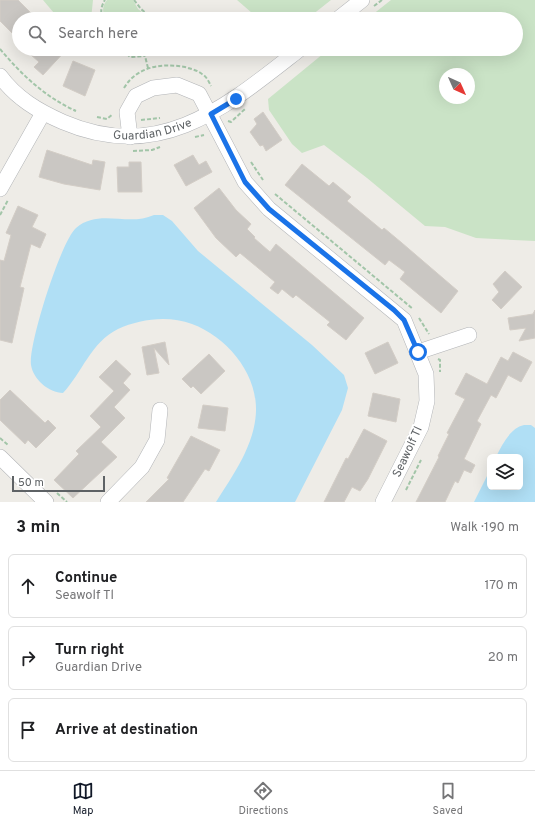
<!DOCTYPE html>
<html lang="en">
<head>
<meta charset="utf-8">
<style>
	:root { --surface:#fff; --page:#f6f6f6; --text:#202124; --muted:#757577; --line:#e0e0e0; --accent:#111827 }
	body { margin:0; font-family:Overpass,sans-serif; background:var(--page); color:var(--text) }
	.controls { position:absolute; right:12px; bottom:12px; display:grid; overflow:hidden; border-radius:6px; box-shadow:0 4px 16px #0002 }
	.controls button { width:36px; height:36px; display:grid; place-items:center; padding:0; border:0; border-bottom:1px solid var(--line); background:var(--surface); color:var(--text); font:20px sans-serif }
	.compass { position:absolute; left:439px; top:68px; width:36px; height:36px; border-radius:50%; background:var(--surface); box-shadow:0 4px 16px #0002; rotate:135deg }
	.scale { position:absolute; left:12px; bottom:10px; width:93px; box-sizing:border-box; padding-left:4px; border:2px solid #5e6265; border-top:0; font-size:11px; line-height:14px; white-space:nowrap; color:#5e6265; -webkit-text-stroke:3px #fff; paint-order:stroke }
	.stop { position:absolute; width:12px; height:12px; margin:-9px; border:3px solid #1a73e8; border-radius:50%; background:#fff }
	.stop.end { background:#1a73e8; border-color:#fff; box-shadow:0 1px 4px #0008 }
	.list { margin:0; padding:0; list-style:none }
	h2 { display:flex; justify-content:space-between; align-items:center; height:52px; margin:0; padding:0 16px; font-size:17px }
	h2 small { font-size:13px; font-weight:400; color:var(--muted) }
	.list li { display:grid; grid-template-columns:26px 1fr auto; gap:12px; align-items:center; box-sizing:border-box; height:64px; margin:0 8px 8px; padding:0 8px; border:1px solid var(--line); border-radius:6px }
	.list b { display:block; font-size:15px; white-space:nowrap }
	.list p { margin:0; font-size:13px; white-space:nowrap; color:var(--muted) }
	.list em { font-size:13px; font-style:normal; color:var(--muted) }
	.icon { flex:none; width:22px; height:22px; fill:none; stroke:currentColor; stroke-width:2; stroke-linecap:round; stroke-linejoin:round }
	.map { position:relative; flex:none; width:535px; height:502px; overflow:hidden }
	.search { position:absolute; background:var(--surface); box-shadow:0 4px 16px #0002; left:12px; right:12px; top:12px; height:44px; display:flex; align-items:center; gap:10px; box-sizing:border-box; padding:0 14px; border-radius:22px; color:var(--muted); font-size:15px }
	.sheet { height:268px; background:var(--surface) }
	nav { display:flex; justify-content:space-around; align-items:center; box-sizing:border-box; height:56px; border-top:1px solid var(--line); background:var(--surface); font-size:11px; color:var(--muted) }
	nav a { display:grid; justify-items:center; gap:2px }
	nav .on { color:var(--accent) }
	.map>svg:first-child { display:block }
	.green { fill:#cae3c6; fill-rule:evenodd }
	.water { fill:#b0dff5 }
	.building { fill:#cac7c3; stroke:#d3cdc6 }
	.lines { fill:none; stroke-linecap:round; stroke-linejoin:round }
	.minor-casing { stroke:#b2b4b7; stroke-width:16 }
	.path { stroke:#a2c5a8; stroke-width:2; stroke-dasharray:4 2; stroke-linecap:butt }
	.minor { stroke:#fff; stroke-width:15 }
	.route { stroke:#1a73e8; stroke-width:5 }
	.labels { text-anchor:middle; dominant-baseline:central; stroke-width:4; stroke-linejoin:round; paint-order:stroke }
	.street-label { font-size:12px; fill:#5e6265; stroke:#fff }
</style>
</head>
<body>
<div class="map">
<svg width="535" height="502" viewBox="0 0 535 502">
	<rect width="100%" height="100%" fill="#eeece7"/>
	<path class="green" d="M43,0h50l-2,19h-32z
		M107,0h26l5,9 8,6 -2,4h-38c-4,-7 -4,-13 1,-19z
		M237,0h94l-24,19h-48z
		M391,0h144v241l-59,-3 -31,-11 -20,-1 -58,-48 -43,-33 -22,8 -10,-9 -23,-34 -1,-11 61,-50h187v-30h-149zM445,74h24v24h-24z"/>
	<path class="water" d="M154,215h9l9,6 26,30 114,94 32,30 4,13 -6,22 -47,92h-79c17,-27 39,-57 40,-91 1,-38 -29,-74 -64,-87 -24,-9 -52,-5 -74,5 -27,13 -36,44 -55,64 -14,0 -30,-14 -32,-28 -3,-20 30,-124 45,-137 23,-20 52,-1 78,-13z
		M524,425h7l4,3v74h-61l16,-32v17h30v-30h-24c6,-12 14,-29 28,-32z"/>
	<path class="building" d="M0,0h18l19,19h-18v21l-19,-19z
		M35,49h32l-24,26 -9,-8 5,-5 -9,-8z
		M73,61l22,9 -10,26 -22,-10z
		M263,112l19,28 -16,11 -3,-6 -3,1 -10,-14 7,-8 -3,-5z
		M47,150l45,15 1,-5 12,2 -5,28 -36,-6 -25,-7z
		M193,155l6,10 7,-4 6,11 -26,14 -12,-21z
		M129,162h12l1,30h-24l-1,-25h12z
		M302,164l27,22 4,-4 18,15 -4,4 35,29 2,-2 18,15 56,48 -17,22 -41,-34 5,-7 -16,-12 -4,5 -100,-80z
		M219,188l17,22 15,14 -4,5 8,8 -1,1 16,14 6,-8 88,74 -18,22 -19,-15 3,-3 -34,-27 -3,3 -11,-9 -4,5 -8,-6 5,-6 -35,-29 -4,4 -20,-19 -22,-30z
		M18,206l20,9 -6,12 14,7 -6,14 -9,-4 -11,43 4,1 -12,55 -12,-3v-80l4,1 7,-26 -5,-2z
		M505,271l17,16 -21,22 -9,-9 7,-8 -6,-8z
		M535,310v28l-16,3 7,-13 -16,2 -2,-12 25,-4z
		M165,342l4,23 -15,-17 5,25 -12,2 -5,-28z
		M388,342l10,21 -23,11 -10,-21z
		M513,352l19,10 -11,20 -13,-7 -12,23 -5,-3 -14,26 4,3 -17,35 11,6 -4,8 -7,-3 -6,13 -3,-2 -10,21h-29l23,-45 -1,-1 11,-22 -2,-1 18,-34 -10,-5 11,-21 21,11 14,-27 7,4z
		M209,354l16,17 -24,23 -8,-8 -2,2 -9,-9z
		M116,360l15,14 -8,9 7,7 -16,17 11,11 -24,24 16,15 -44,41 -19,-18 25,-26 -3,-3 25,-24 -11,-11 24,-25 -15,-14z
		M10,390l35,33 3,-3 8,8 -20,20 -8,-8 -3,4 -25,-24v-20z
		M373,393l27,6 -4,23 -28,-6z
		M203,405l25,3 -3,23 -27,-3z
		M364,429l23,12 -19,38 -8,12 -8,-4 -8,15h-20l22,-44 2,1z
		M191,436l29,14 -11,21 -4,-2 -22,33h-37l23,-23 -2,-1z"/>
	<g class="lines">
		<defs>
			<g id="minor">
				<path d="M338,19l24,-19"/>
				<path id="s1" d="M0,76c16,22 38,35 63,46 98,42 164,-16 237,-73"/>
				<path d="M130,137l-3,-25 9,-16 17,-8 24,-3 22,9 46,88 24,27 135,111 22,54 1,27 -6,26 -38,75"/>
				<path d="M0,189l43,-76"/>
				<path d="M418,352l51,-17"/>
				<path d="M0,457l46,45"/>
				<path d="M108,502l34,-35 15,-27 3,-30"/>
			</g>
		</defs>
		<use href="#minor" class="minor-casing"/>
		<path class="path" d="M134,0l7,9 12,10
			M374,6l8,-6
			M103,19c-3,-6 -2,-13 2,-19
			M319,19l6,-4
			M0,49c22,26 45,48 76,62
			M123,49l7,8 15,-1
			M312,55l8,-6
			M148,68l-3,-12 5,-7
			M124,88c13,-22 38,-25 61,-21 6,2 12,3 17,7 5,3 7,8 9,12
			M97,117l10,2 6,-5
			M141,120l19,-2
			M228,121l3,1 15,-14
			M195,137l9,-2
			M133,151l19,-1 8,-3
			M251,162l12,18
			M275,194l138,115
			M0,215l8,-15
			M419,318l10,16
			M438,359l2,1v12
			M0,438l8,7
			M406,490l15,-30
			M57,493l10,9"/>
		<use href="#minor" class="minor"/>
	</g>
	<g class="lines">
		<path class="route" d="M236,99l-25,15 34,68 24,27 125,101 10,10 14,32"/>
	</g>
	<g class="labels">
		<g class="street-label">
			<text stroke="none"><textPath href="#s1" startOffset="171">Guardian Drive</textPath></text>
			<text transform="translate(408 452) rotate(-65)">Seawolf Tl</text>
		</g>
	</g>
</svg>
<div class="controls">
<button><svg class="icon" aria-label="layers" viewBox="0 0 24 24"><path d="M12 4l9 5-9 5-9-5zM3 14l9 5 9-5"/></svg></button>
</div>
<svg class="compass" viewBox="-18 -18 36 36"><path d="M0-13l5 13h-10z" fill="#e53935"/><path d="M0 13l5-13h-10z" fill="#757577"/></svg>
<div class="scale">50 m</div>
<div class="stop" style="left:418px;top:352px"></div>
<div class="stop end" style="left:236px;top:99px"></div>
<div class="search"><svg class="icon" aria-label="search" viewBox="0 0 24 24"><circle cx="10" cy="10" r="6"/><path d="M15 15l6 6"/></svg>Search here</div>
</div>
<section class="sheet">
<h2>3 min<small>Walk · 190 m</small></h2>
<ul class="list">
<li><svg class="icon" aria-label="ahead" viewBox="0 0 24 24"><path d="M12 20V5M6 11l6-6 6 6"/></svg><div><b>Continue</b><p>Seawolf Tl</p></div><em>170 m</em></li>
<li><svg class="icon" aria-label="right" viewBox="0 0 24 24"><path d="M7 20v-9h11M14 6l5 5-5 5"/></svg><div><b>Turn right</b><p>Guardian Drive</p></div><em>20 m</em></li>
<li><svg class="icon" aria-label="arrive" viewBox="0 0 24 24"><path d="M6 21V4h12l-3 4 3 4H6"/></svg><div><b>Arrive at destination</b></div></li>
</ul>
</section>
<nav>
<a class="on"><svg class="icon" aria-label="map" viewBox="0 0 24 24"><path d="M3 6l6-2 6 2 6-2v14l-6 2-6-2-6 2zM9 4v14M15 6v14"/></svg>Map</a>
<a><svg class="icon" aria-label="directions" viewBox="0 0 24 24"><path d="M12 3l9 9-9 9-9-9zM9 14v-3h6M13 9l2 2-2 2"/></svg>Directions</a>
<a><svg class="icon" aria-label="saved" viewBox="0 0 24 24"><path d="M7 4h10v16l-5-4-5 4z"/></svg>Saved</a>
</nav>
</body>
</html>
